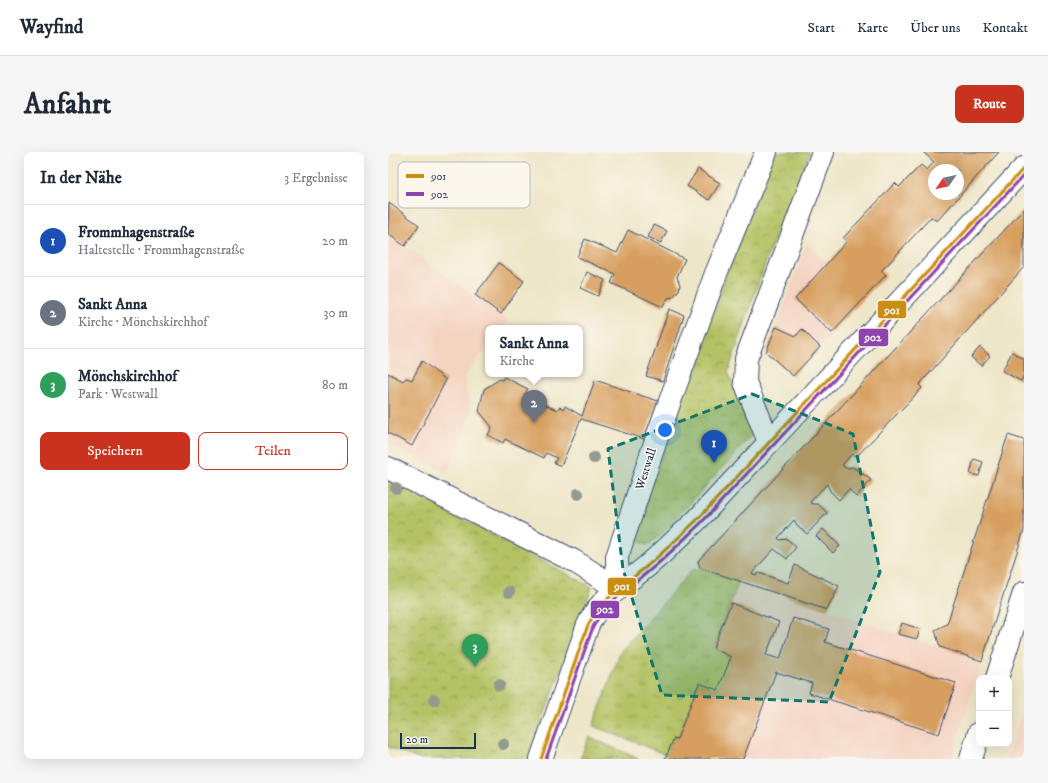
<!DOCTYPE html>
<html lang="de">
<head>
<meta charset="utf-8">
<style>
	:root { --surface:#fff; --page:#f6f6f7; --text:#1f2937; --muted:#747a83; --line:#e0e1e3; --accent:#c8321e }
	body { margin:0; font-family:"IM FELL DW Pica",serif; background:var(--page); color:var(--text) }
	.controls { position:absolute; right:12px; bottom:12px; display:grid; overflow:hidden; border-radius:8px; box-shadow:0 4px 16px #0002 }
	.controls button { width:36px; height:36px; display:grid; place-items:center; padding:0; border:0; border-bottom:1px solid var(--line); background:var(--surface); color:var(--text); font:20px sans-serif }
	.compass { position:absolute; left:540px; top:12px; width:36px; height:36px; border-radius:50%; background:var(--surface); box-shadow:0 4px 16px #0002; rotate:236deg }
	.scale { position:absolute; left:12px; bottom:10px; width:76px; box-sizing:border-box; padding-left:4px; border:2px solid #1b2f5e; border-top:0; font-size:11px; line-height:14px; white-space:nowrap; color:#1b2f5e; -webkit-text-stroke:3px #fbf7ec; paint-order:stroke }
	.you { position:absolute; left:277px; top:278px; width:14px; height:14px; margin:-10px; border:3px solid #fff; border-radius:50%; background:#1a73e8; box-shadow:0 0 0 6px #1a73e833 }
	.badge { display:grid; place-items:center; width:26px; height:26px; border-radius:50%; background:var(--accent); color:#fff; font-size:13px; font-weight:700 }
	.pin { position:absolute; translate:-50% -33px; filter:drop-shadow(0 1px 2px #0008) }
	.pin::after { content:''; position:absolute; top:21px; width:14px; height:12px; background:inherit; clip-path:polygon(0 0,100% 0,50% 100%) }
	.popup { position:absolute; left:97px; top:173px; width:98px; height:52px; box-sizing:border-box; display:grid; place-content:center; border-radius:8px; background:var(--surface); filter:drop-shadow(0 1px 3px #0005); font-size:13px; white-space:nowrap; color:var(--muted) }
	.popup b { font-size:15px; color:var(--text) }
	.popup::after { content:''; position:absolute; left:50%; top:100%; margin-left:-8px; border:8px solid transparent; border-top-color:var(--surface) }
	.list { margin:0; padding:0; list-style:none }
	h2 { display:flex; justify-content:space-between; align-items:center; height:52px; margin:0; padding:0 16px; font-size:17px }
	h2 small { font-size:13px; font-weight:400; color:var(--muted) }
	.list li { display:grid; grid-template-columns:26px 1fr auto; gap:12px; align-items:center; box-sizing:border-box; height:72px; padding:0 16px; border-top:1px solid var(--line) }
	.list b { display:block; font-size:15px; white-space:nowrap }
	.list p { margin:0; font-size:13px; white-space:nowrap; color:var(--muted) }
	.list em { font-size:13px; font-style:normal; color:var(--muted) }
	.actions { display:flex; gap:8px; padding:12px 16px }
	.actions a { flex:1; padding:9px 0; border:1px solid var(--accent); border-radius:8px; text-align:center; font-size:14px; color:var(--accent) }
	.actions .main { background:var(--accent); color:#fff }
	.map { position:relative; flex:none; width:636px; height:607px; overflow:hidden; border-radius:8px }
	header { display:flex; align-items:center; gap:24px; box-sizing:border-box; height:56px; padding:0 20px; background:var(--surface); border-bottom:1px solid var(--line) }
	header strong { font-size:19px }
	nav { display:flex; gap:22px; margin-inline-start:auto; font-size:14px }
	.intro { display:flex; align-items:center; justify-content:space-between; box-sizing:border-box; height:96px; padding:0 24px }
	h1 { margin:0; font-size:28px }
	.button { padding:10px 18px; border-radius:8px; background:var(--accent); color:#fff; font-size:14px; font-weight:700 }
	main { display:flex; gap:24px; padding:0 24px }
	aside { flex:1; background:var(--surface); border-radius:8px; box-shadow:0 4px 16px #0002 }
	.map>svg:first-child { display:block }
	.built { fill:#f4d3c1 }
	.grass { fill:url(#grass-tufts); stroke:#687862 }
	.park { fill:url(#park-crowns); stroke:#687862 }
	.building { fill:#d79f5e; fill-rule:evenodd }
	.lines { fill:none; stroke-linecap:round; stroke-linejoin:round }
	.minor-casing { stroke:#3b4a6e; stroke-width:24 }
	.minor { stroke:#fff; stroke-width:22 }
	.bus-1-casing { stroke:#fbf7ec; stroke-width:6 }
	.bus-2-casing { stroke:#fbf7ec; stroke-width:6 }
	.bus-1 { stroke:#cb8e13; stroke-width:3 }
	.bus-2 { stroke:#8e44ad; stroke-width:3 }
	.tree { fill:#939a8f }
	.marked { fill:#0f766e; fill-opacity:0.2; stroke:#0f766e; stroke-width:3; stroke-dasharray:8 5; stroke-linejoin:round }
	.labels { text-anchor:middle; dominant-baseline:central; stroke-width:3; stroke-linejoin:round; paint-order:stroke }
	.street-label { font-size:12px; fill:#1b2f5e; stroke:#fbf7ec }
	.key { fill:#fbf7ec; stroke:#b8bbc1; stroke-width:1 }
	.key-label { font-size:11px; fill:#1b2f5e }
	.line-badge { stroke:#fbf7ec; stroke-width:1.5 }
	.badge-label { font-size:11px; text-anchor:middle; font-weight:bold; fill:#fff }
</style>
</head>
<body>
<header>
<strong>Wayfind</strong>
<nav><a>Start</a><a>Karte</a><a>Über uns</a><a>Kontakt</a></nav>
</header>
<div class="intro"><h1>Anfahrt</h1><a class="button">Route</a></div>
<main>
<aside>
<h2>In der Nähe<small>3 Ergebnisse</small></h2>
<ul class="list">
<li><span class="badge" style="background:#1a4fb4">1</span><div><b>Frommhagenstraße</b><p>Haltestelle · Frommhagenstraße</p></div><em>20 m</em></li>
<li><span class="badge" style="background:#6b7280">2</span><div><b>Sankt Anna</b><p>Kirche · Mönchskirchhof</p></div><em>30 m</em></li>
<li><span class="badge" style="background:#2e9e5b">3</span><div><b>Mönchskirchhof</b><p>Park · Westwall</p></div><em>80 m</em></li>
</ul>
<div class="actions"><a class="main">Speichern</a><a>Teilen</a></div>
</aside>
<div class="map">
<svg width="636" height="607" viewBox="0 0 636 607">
	<defs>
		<pattern id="grass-tufts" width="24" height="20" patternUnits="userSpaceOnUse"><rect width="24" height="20" fill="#b4c265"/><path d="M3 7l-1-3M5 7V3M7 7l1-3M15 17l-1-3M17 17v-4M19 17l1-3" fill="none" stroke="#929e56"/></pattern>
		<pattern id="park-crowns" width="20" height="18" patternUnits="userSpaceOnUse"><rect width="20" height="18" fill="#b4c265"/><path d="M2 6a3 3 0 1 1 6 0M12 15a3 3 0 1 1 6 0" fill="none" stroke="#929e56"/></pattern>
	</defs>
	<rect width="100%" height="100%" fill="#fbf7ec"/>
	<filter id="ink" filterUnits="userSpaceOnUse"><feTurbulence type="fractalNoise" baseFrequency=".025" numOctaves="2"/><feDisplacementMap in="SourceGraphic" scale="8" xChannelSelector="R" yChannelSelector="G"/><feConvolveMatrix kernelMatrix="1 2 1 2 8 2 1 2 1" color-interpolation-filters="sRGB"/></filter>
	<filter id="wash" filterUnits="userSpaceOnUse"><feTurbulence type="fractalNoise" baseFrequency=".012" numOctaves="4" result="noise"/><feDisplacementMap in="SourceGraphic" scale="16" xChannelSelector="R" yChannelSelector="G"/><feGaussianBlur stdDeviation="0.9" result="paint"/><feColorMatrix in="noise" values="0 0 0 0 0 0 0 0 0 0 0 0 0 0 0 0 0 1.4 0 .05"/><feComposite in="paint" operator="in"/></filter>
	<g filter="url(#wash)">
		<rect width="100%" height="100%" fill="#eee6c8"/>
		<path class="built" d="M0,82l120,86 -6,8h-14v18l-24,31 7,37 -24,59 -59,-29z
			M419,92l58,54 -72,78 -27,-24z
			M351,429l243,80 -31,98h-286l9,-21 3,1 22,-56 19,7 13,-34 -18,-8z
			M636,554v53h-17z"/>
		<path class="grass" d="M312,416l39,13 -26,67 18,9 -13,33 -19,-7 -22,56 -3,-1 -7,17 -74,-29 28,-75 71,-81z
			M201,585l50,22h-59z"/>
		<path class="park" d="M386,0h36l-40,98 -42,122 25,62 -93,102 -13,9 -9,-4 -4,-9 91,-254z
			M0,328l204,107 -64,172h-110l-30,-12z"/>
		<g id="blocks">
			<path class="building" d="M535,0h76l-62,69 -6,-4 -42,46 -8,8 5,4 -54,58 -37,-34 52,-58 -4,-3 52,-55 4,4 22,-22 6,5 7,-8zM546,18h24v24h-24z
				M310,17l22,14 -11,17 -22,-14z
				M1,51l30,22 -14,21 -17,-12z
				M636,57v58l-105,118 3,3 -66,69 -4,-3 -10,11 4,3 7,-1 18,13 -15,17 -7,-8 -10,11 -9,-9 -3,-7 -17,18 3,2h5l9,9 -20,21 -10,-9 -3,-5 -16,18 2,2 7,-1 9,8 -9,12 -13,-10 -22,24 3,2 4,-2 29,10 7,-18 44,21 -12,24 -127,-42 -2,-7z
				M266,73l13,6 -6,12 -13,-6z
				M240,78l57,29 -8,18 3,8 -1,5 -6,7 -5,1 -5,9 -52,-24 4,-9 -38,-17 8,-18 32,14z
				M111,111l25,18 -23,33 -26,-19z
				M199,120l18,8 -7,16 -18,-8z
				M281,157l15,6 -21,66 -17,-5z
				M388,175l20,9 6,-7 18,18 -27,29 -27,-24z
				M592,195l10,9 -9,10 -10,-9z
				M624,200l12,7v16l-3,6 -19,-10z
				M34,209l24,19 -34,66 -24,-13v-60l15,8 3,-3 6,2z
				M116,225l24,12 -4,6 14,7 2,-5 5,3 -2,4 14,6 2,-3 5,2 1,-3 17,10 13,-36 63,21 -14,38 -63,-20 -20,47 -7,-3 3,-5 -11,-5 -2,5 -39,-19 -2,4 -15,-8 4,-8 -13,-16 5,-22 16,-10 2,1z
				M620,283l16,5v90l-42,131 -42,-14 -5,-17 12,-6z
				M586,307l9,3 -4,14 -9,-2z
				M435,377l17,17 -7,7 -17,-17z
				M343,451l48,19 -13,33 14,4 13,-41 36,11 -4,13 131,41 -17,51 -130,-41 3,-10 -36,-11 -33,87h-78l9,-21 3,1 22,-56 19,7 13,-33 -18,-9z
				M514,471l18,6 -3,10 -19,-5z"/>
		</g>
	</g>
	<g filter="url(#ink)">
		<use href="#blocks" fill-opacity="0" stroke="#3b4a6e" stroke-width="1"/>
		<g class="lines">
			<defs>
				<path id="minor" d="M381,290l-24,-60 1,-23 77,-207
					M0,316l186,93 44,28
					M230,437l-1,-32 39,-117 59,-164 51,-124
					M609,526l27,-85
					M153,607l47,-134c14,-29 34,-38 58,-58 18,-15 35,-32 52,-48l326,-351
					M583,607l8,-26"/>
			</defs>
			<use href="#minor" class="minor-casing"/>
			<use href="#minor" class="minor"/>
			<defs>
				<path id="bus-1" d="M153,607l47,-134c14,-26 36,-40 58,-58 18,-15 35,-32 52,-48l326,-351"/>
				<path id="bus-2" d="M158,607l47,-132c13,-25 35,-38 56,-56 19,-15 35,-32 53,-49l322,-347"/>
			</defs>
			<use href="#bus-1" class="bus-1-casing"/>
			<use href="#bus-2" class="bus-2-casing"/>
			<use href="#bus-1" class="bus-1"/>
			<use href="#bus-2" class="bus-2"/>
		</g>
		<g class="tree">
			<circle cx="206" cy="306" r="6"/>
			<circle cx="8" cy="336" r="6"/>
			<circle cx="190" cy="342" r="6"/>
			<circle cx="121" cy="440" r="6"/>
			<circle cx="111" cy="533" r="6"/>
			<circle cx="46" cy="548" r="6"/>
			<circle cx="115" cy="592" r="6"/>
		</g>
	</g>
	<path class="marked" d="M364,242l101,40 27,138 -51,130 -167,-7 -39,-126 -15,-120z"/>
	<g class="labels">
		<g class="street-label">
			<text transform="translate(258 317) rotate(-72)">Westwall</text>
		</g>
	</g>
	<rect x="10" y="10" width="132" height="46" rx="6" class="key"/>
	<rect x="18" y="22" width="18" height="4" fill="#cb8e13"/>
	<rect x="18" y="40" width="18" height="4" fill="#8e44ad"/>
	<g class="key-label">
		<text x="43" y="28">901</text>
		<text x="43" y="46">902</text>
	</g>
	<g class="line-badge">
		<rect x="489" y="148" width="30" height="19" rx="4" fill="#cb8e13"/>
		<rect x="470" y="176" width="31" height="19" rx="4" fill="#8e44ad"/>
		<rect x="219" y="425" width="30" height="19" rx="4" fill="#cb8e13"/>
		<rect x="202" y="448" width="30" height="19" rx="4" fill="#8e44ad"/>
	</g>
	<g class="badge-label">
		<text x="504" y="162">901</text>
		<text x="485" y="189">902</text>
		<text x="234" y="438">901</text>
		<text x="217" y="461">902</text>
	</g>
</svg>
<div class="controls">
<button>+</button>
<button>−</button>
</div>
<svg class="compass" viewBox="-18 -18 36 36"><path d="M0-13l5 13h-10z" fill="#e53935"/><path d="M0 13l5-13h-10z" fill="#747a83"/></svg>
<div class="scale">20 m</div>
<div class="you"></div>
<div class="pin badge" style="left:326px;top:311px;background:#1a4fb4">1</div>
<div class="pin badge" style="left:146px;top:271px;background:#6b7280">2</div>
<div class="popup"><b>Sankt Anna</b>Kirche</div>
<div class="pin badge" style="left:87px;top:515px;background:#2e9e5b">3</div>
</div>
</main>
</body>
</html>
